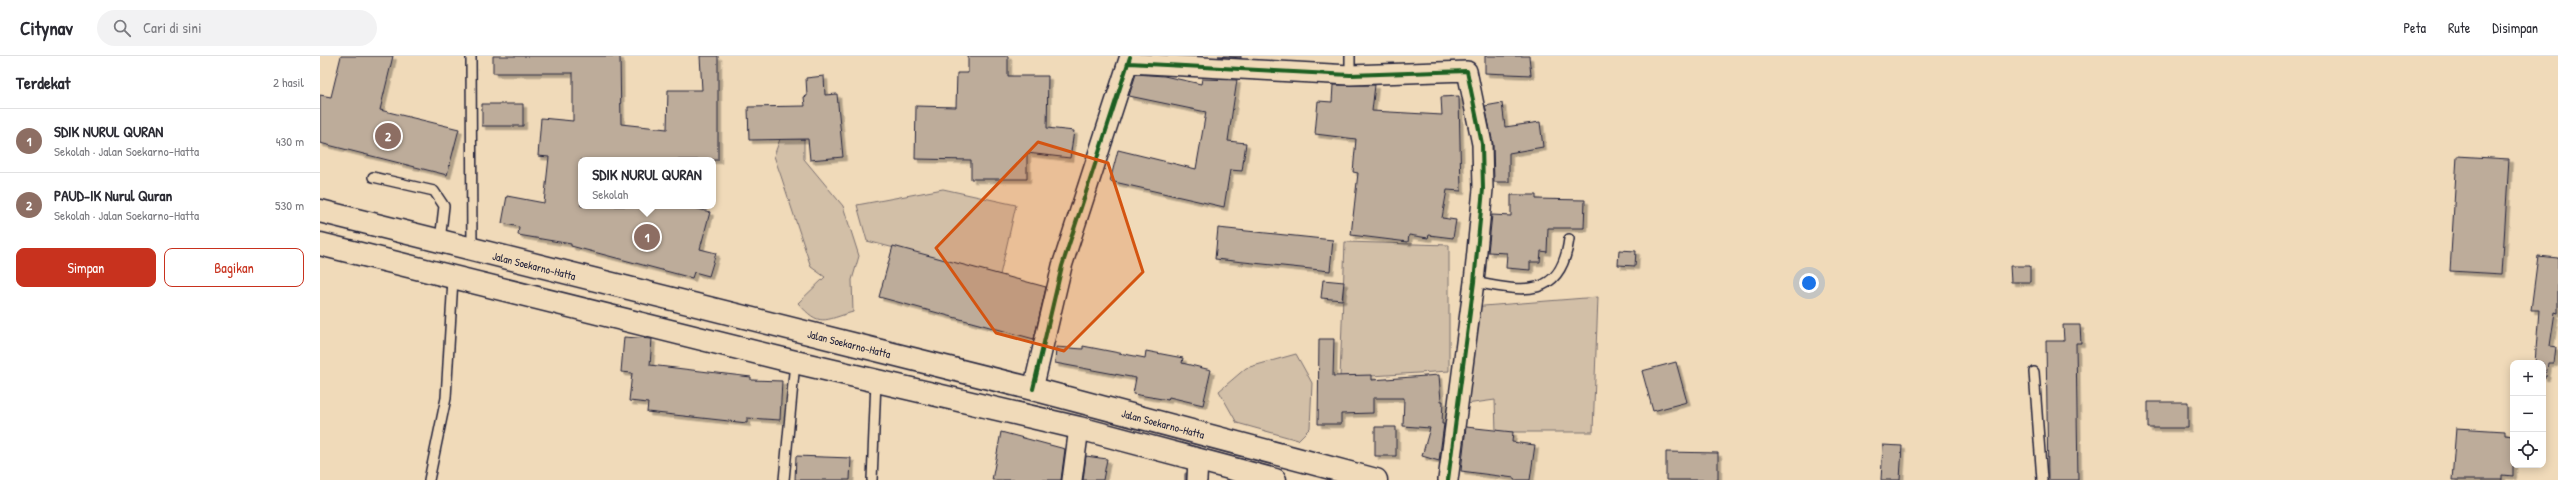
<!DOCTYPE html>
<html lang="id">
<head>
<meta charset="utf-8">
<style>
	:root { --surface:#fff; --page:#f2f2f3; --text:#2b2b33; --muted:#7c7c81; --line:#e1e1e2; --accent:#c8321e }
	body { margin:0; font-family:"Patrick Hand",sans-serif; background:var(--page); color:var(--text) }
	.controls { position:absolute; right:12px; bottom:12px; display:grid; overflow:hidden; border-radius:8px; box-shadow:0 2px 10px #0003 }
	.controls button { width:36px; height:36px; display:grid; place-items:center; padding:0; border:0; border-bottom:1px solid var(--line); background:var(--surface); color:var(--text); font:20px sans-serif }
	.you { position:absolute; left:1489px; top:227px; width:14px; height:14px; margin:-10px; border:3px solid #fff; border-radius:50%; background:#1a73e8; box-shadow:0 0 0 6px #1a73e833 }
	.badge { display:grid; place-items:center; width:26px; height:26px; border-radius:50%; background:var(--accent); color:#fff; font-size:13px; font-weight:700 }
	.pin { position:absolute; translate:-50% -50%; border:2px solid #fff; box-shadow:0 1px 4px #0006 }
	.popup { position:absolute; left:258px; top:101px; width:138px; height:52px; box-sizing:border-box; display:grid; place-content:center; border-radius:8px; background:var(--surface); filter:drop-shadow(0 1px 3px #0005); font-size:13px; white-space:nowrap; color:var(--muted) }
	.popup b { font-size:15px; color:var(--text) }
	.popup::after { content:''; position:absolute; left:50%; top:100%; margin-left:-8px; border:8px solid transparent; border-top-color:var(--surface) }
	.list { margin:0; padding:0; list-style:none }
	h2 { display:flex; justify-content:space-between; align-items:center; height:52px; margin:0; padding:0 16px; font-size:17px }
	h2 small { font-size:13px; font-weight:400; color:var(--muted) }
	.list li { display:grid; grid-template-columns:26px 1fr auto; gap:12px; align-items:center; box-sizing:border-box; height:64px; padding:0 16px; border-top:1px solid var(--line) }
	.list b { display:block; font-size:15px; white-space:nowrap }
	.list p { margin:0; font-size:13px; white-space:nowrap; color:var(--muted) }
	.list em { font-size:13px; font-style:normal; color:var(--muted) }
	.actions { display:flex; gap:8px; padding:12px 16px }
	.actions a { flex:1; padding:9px 0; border:1px solid var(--accent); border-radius:8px; text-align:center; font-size:14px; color:var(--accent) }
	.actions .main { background:var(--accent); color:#fff }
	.icon { flex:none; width:22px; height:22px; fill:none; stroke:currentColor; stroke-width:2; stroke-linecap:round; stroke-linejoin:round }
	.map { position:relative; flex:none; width:2238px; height:424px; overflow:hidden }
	header { display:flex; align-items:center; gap:24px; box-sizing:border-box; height:56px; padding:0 20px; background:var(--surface); border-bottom:1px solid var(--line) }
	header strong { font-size:19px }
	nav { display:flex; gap:22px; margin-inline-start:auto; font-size:14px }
	.search { width:280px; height:36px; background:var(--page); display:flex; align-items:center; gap:10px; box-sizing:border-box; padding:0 14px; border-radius:22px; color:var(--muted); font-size:15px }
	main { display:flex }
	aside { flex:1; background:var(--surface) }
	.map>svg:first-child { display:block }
	.green { fill:#d2bfa7; stroke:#7a7071 }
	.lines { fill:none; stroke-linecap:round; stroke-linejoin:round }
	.stream { stroke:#736b6d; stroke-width:5.5 }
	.building { fill:#bdac9a; stroke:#22223b; filter:url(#shadow) }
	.lane-casing { stroke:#22223b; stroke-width:12 }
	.street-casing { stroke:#22223b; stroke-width:22 }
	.highway-casing { stroke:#22223b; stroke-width:25 }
	.lane { stroke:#f0dab9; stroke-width:9 }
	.street { stroke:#f0dab9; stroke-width:19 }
	.highway { stroke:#f0dab9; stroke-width:22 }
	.cycleway-casing { stroke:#f0dab9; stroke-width:6 }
	.cycleway { stroke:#1b5e20; stroke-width:4 }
	.marked { fill:#d45411; fill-opacity:0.2; stroke:#d45411; stroke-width:3; stroke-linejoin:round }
	.labels { text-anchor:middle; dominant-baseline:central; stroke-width:3.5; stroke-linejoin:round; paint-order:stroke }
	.street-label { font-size:11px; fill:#22223b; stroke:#f0dab9 }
</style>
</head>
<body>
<header>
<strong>Citynav</strong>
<div class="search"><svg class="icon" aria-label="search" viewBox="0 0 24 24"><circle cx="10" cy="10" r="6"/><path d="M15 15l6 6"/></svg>Cari di sini</div>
<nav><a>Peta</a><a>Rute</a><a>Disimpan</a></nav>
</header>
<main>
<aside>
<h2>Terdekat<small>2 hasil</small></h2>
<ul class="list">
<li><span class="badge" style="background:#8d6e63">1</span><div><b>SDIK NURUL QURAN</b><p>Sekolah · Jalan Soekarno-Hatta</p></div><em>430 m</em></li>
<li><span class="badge" style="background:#8d6e63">2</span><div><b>PAUD-IK Nurul Quran</b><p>Sekolah · Jalan Soekarno-Hatta</p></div><em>530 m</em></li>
</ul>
<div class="actions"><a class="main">Simpan</a><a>Bagikan</a></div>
</aside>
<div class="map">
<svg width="2238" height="424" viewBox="0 0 2238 424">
	<defs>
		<filter id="shadow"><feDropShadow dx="3.5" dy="3.5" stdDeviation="0" flood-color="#0004"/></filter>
	</defs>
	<rect width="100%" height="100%" fill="#f0dab9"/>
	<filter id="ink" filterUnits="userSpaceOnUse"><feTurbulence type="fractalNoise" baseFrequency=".025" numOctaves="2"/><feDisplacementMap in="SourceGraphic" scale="8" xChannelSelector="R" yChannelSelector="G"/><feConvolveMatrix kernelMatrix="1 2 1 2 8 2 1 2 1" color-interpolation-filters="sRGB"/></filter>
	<g filter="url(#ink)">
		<path class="green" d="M460,83h24v20l39,47 16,50 -7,24 1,32c-29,8 -33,16 -55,-9l27,-26 -14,-10 -30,-91 -7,-20z
			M623,133l73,16 -16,70 -133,-34 -10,-36z
			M1025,186l104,3v126l-109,7z
			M1278,241l-5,135h-97l-1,-32 -36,5 12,-98z
			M976,298l16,29 -2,45 -12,12 -61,-17 -18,-32 27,-23z"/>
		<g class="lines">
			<path class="stream" d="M867,424v-5"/>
		</g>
		<path class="building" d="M21,0h52l-13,54 79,19 -12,46 -127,-32v-48l11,2z
			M173,0h127l1,68 46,5 1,-39h34l-2,-34h18v104h-137v46h105l24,6 -10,37 16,4 -7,23 -15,-4 -2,6 -121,-32v-2l-53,-9 1,-8 -17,-4 5,-27 37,7 5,-46 -11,-1 3,-38 32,3v-48h-80z
			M648,0h40v20h40l-1,52 27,3 -4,27 -43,-5v26h-56v-19l-56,-1 1,-53 40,1 1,-34h11z
			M898,0h23v2z
			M1165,0h44l2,19 -46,-2z
			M816,18l28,2 37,8 1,-5 35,1 -9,61 18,2 -4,28 -12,-1 -6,37 -114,-26 8,-31 78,19 10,-57 -77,-16z
			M504,20l1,19 12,-1 6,63 -33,3 -2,-21 -59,1 -1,-33 57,-1 -1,-9 3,-1 -1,-18z
			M1013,29h42l-3,26 70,4 -1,-18 18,-1 2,95 -14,-1 -5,28 14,2 -3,18 -24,-3 -1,3 -19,-3 -1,7 -57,-7 7,-62 -5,-1 3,-33 -41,-5 3,-33 14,1z
			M1182,47l3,24 35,-5 3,25 -34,6v29h-15l-1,-38 -8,-38z
			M162,48h41v22h-41z
			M2137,100l52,3 -7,115 -52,-3z
			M1191,139h25v4l49,1 -1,28h-36l-1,24 -6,-1 -1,11h-10v8l-24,-2 1,-15 -19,-1 4,-37 19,1z
			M898,172l115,12 -3,31 -115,-12z
			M573,190l153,41 -12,52 -155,-42z
			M1299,194l17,1 -1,15 -17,-1z
			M2218,200l20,2v55l-3,-1 -5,34 6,1 -2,16h-6l-2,14h-3v-14h-8l4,-53h-8z
			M1690,210h20v16h-19z
			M1003,224l21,2 -2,18 -21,-2z
			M1743,269h17l1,18h-5l2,137h-30l-2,-139h18z
			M304,281l28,2 -2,26 101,12v3l31,1 -2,39 -33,-2v5l-100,-11 1,-9 -19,-2 3,-28 -11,-1z
			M999,283h15l-1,37 39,-1v5l67,-5 2,26h2l-1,23h2l-5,37 -17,-5 8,-28 -27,-2 1,-28h-31v15l-32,1v10h-23z
			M763,290l62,12 1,-7 37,7 -1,5 29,7 -8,35 -34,-8 -1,3 -35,-6 3,-16 -81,-15 1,-16 27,2z
			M1356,306l11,40 -34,9 -11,-40z
			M1828,346h40v26h-40z
			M1055,371h21v29h-21z
			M1146,371l47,5 -1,10 23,3 -5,35h-16v-2l-53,-7z
			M2136,372l49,3v4l8,1v40l-11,-1v5h-50z
			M681,376l64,17 -4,31h-69z
			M1563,389l19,1 -2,34h-19z
			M1346,396l52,1v27h-52z
			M476,400l55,2 -1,22h-55z
			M766,400l21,3 -4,21h-20z"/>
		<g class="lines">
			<defs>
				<path id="lane" d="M151,0l1,193
					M1030,0v19
					M53,121l61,14 10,15 -4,35
					M1154,226c47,9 87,19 95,-43
					M1714,316l8,108
					M109,424l17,-82 7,-119
					M464,424l11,-118
					M552,424l4,-99"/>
				<path id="street" d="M809,7l221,12 117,-4 15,73 1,45 -9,93 -26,198
					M713,333l29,-123 68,-210
					M752,424l7,-52
					M877,424l1,-21"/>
				<path id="highway" d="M0,155l713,178 343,91
					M0,188l475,118 284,66 196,52"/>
			</defs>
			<use href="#lane" class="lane-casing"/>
			<use href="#street" class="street-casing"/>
			<use href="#highway" class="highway-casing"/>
			<use href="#lane" class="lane"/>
			<use href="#street" class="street"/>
			<use href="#highway" class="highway"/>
			<defs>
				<path id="cycleway" d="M809,7l221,12 117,-4 15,73 1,45 -9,93 -26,198
					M713,333l29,-123 68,-209"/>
			</defs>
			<use href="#cycleway" class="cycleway-casing"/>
			<use href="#cycleway" class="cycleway"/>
		</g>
	</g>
	<path class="marked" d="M718,86l70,21 35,109 -79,79 -68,-18 -60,-85z"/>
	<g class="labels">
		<g class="street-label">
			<text transform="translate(214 210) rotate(14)">Jalan Soekarno-Hatta</text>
			<text transform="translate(529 288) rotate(14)">Jalan Soekarno-Hatta</text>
			<text transform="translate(843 368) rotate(15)">Jalan Soekarno-Hatta</text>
		</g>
	</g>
</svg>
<div class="controls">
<button>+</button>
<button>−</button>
<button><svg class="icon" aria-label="locate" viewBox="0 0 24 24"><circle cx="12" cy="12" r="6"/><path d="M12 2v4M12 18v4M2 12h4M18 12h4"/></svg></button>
</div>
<div class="you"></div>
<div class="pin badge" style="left:327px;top:181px;background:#8d6e63">1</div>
<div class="popup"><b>SDIK NURUL QURAN</b>Sekolah</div>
<div class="pin badge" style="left:68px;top:80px;background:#8d6e63">2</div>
</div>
</main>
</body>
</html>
